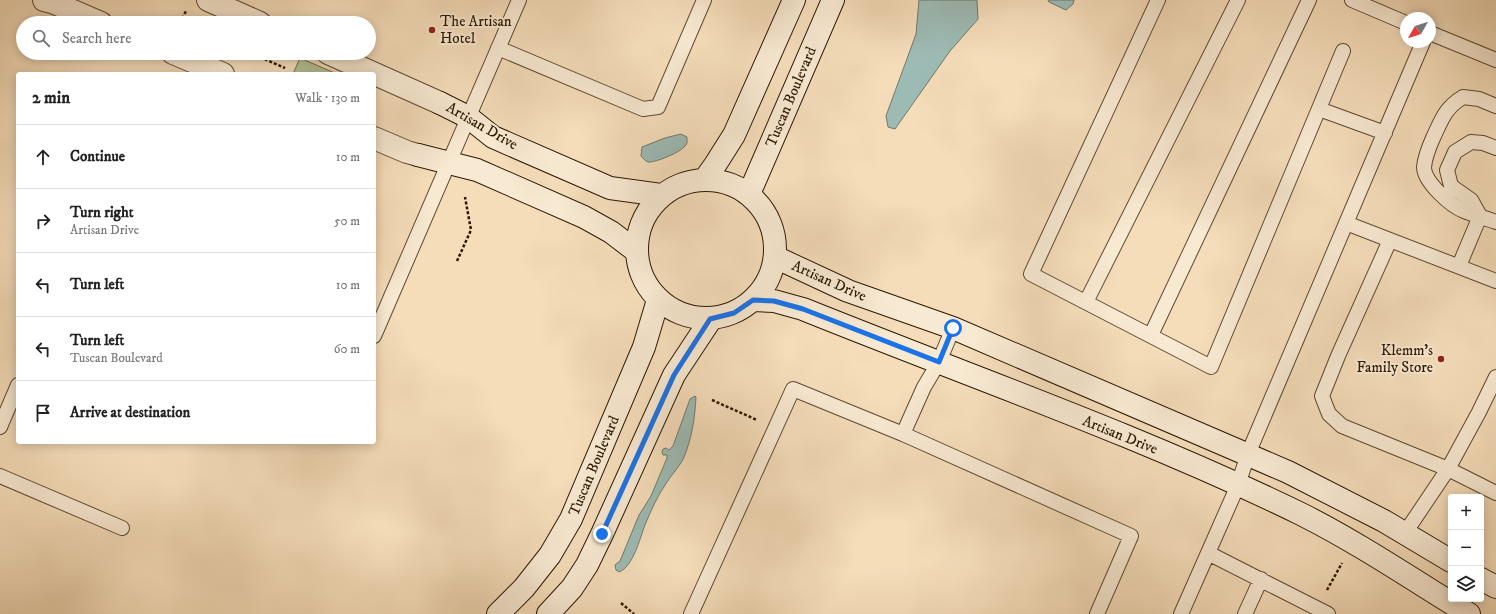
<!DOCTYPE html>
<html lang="en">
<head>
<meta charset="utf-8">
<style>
	:root { --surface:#fff; --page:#f2f2f2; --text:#222; --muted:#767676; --line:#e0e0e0 }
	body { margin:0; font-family:"IM FELL DW Pica",serif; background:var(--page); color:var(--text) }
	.controls { position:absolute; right:12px; bottom:12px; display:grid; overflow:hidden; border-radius:4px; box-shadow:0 2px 10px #0003 }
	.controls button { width:36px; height:36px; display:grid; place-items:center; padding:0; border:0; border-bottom:1px solid var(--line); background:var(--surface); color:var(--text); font:20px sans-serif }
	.compass { position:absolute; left:1400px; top:12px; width:36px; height:36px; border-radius:50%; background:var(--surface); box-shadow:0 2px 10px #0003; rotate:231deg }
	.stop { position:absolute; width:12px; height:12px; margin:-9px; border:3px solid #1a73e8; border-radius:50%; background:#fff }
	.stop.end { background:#1a73e8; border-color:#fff; box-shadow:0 1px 4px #0008 }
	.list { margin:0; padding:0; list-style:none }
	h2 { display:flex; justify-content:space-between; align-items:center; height:52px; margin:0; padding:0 16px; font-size:17px }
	h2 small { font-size:13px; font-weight:400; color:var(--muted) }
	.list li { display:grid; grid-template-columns:26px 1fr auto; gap:12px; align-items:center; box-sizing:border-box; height:64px; padding:0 16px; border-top:1px solid var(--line) }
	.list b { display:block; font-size:15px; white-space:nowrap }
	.list p { margin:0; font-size:13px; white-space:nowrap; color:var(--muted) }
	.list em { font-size:13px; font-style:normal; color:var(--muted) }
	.icon { flex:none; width:22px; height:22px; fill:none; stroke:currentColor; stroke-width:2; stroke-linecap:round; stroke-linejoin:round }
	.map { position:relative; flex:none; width:1496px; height:614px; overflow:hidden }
	.search { position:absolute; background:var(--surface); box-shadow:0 2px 10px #0003; left:16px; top:16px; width:360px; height:44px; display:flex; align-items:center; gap:10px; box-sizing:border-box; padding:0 14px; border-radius:22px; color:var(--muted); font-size:15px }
	.panel { position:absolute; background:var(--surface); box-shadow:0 2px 10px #0003; left:16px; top:72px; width:360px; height:372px; border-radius:4px }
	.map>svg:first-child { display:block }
	.green { fill:#b6c294; stroke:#706d4b }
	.water { fill:#9dbbb5; stroke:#6f7a6d }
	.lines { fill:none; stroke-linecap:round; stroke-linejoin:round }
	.service-casing { stroke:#5d4930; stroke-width:16 }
	.tertiary-casing { stroke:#5d4930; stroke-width:24 }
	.secondary-casing { stroke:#2a1802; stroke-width:24 }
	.path { stroke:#2a1802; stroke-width:2.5; stroke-dasharray:3 2; stroke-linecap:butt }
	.service { stroke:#f8e9d2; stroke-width:14 }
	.tertiary { stroke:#f8e9d2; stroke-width:22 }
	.secondary { stroke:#f8e9d2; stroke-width:22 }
	.route { stroke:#1a73e8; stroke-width:5 }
	.poi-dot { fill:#8f2418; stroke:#f8e9d2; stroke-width:1.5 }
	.labels { text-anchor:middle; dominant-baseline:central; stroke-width:4; stroke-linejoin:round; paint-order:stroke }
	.poi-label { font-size:15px; fill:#2a1802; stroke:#f8e9d2; text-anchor:start }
	.street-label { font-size:15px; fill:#2a1802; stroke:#f8e9d2 }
</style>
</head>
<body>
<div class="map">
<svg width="1496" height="614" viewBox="0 0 1496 614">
	<rect width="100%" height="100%" fill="#f5ddba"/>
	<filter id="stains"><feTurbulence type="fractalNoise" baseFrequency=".005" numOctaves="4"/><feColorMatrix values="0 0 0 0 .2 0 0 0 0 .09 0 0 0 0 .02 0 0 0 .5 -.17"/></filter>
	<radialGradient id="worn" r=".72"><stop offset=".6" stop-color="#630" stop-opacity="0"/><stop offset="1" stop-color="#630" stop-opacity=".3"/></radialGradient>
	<path class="green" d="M300,58l37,16h-44z"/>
	<path class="water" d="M919,0h58l1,19 -28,32 -55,78 -7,-2 -2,-11 30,-82z
		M1048,0h26l-1,4 -7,6 -17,-8z
		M681,134l6,3c0,4 1,6 -2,9 -4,6 -30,17 -37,16 -3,-1 -4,-3 -7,-6l1,-9 23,-9z
		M695,396l1,1c-1,20 -4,41 -12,60 -3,8 -12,17 -17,25 -9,13 -16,28 -22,43 -5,13 -12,42 -26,47l-3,-2 -1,-5 5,-4 19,-46 12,-19 16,-38v-3h-4l-1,-3 1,-3 3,-1 3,2 4,-4 17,-47z"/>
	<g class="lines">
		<defs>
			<path id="service" d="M1158,0l-127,274 180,93 132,-316
				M1352,0l54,23
				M1430,33l66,27
				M498,48l145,61 15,-2 46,-107
				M1496,106l-17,-7 -16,-2c-18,11 -21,22 -30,41 -4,9 -8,19 -9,29 0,15 27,39 40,44 10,4 21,7 32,11
				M1319,109l66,24
				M1480,216l-9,-16 -20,-14 -4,-16 8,-18 16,-10 12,1 13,5
				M1346,223l150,58
				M1390,240l-52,116 -16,40 7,18 13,12 106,43 48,24
				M1459,266l21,-50
				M1086,302l152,-302
				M1151,335l158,-335
				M374,336l145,-336
				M0,427l18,-42
				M903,434l228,102 -34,78
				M0,476l122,52
				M1405,533l43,-64 31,-57 17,-35
				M691,614l102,-225 110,45 21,-47 15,-25 14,-34
				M1181,614l27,-61
				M1245,614l16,-35
				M1328,614l-120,-61 30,-68 10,-31 175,-412"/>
			<path id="tertiary" d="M44,0l8,2 49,21
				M208,0l52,23
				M173,53l50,21
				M328,53l112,50
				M374,138l33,14 11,3"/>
			<path id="secondary" d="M440,103l28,14 25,20 117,51 51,7
				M418,155l59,15 107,47 27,15 25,19
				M705,179l10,-14 19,-30 60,-135
				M637 249a69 69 0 1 1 138 0a69 69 0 1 1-138 0Z
				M749,194l84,-194
				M775,257l73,34 105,37 335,144 96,49 67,40
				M753,300l21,1 29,8c166,67 336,126 498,205 58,29 112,66 168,100
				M1481,579l15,8
				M498,614l26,-26 26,-33 21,-36 73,-172 14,-47
				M548,614l24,-26 15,-23 15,-31 72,-159 37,-56"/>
		</defs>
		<use href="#service" class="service-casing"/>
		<use href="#tertiary" class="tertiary-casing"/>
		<use href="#secondary" class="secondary-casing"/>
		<path class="path" d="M180,23l6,-12
			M251,53l34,15
			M457,261l14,-31 -6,-33
			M712,400l45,20
			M1327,590l15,-27
			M621,603l13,11"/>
		<use href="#service" class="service"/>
		<use href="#tertiary" class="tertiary"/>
		<use href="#secondary" class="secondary"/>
	</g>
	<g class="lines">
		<path class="route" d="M602,534l72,-159 36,-56 24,-6 19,-13 21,1 29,8 136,53 14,-34"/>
	</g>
	<g class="poi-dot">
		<circle cx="432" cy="30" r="4"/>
		<circle cx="1441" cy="359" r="4"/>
	</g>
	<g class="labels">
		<g class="poi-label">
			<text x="440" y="21">The Artisan<tspan x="440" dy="17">Hotel</tspan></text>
			<text x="1433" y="350" text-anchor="end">Klemm's<tspan x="1433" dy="17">Family Store</tspan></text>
		</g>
		<g class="street-label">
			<text transform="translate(791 97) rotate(-67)">Tuscan Boulevard</text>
			<text transform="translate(482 126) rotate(30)">Artisan Drive</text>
			<text transform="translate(829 281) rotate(24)">Artisan Drive</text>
			<text transform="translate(1120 435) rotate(22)">Artisan Drive</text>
			<text transform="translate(594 466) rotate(-67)">Tuscan Boulevard</text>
		</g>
	</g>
	<rect width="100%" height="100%" filter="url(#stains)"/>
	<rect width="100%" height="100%" fill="url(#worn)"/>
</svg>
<div class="controls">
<button>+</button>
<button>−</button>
<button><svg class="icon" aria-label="layers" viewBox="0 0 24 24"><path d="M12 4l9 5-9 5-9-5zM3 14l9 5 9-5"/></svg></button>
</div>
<svg class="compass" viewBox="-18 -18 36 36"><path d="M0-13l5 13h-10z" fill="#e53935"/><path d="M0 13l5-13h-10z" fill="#767676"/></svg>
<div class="stop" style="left:953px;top:328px"></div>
<div class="stop end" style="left:602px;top:534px"></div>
<div class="search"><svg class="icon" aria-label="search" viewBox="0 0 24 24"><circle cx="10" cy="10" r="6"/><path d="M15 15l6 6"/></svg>Search here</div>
<section class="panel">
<h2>2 min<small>Walk · 130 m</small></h2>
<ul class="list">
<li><svg class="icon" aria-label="ahead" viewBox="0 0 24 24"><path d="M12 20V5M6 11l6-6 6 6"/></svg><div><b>Continue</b></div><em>10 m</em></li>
<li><svg class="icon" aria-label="right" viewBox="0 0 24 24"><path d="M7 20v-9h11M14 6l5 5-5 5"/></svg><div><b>Turn right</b><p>Artisan Drive</p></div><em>50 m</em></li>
<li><svg class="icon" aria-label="left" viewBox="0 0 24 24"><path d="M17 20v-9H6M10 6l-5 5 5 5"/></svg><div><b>Turn left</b></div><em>10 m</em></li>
<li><svg class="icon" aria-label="left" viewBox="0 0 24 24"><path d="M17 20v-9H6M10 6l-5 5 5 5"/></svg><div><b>Turn left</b><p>Tuscan Boulevard</p></div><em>60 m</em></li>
<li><svg class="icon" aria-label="arrive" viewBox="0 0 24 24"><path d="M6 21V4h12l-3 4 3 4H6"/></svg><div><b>Arrive at destination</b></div></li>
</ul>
</section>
</div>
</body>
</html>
